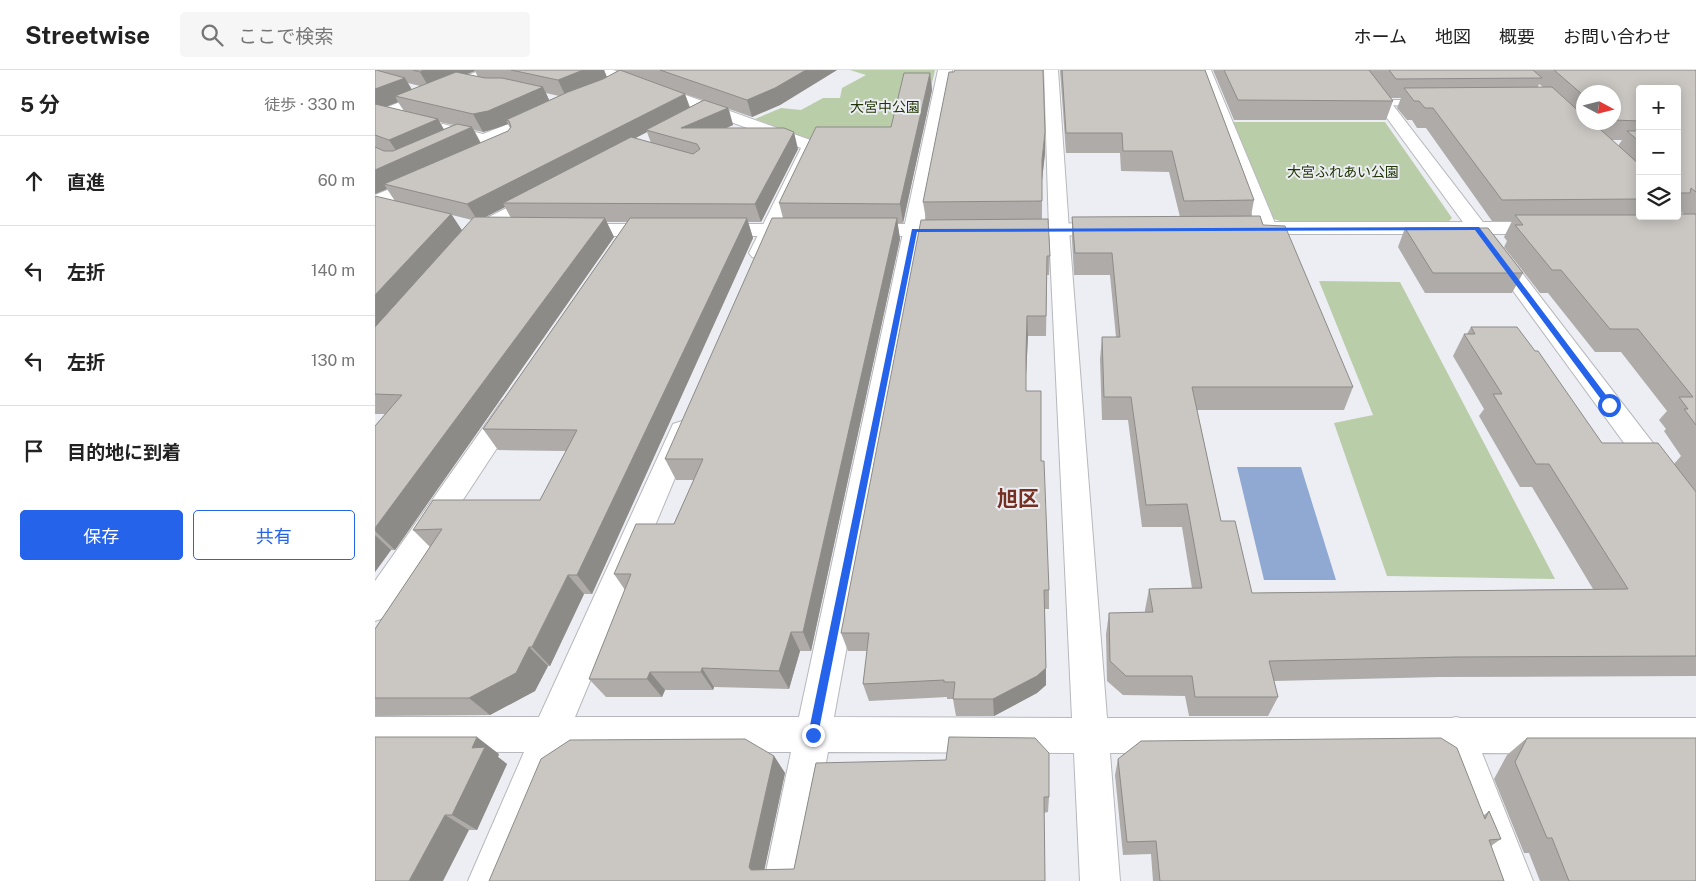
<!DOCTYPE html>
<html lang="ja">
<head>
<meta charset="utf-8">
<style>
	:root { --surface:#fff; --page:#f6f6f6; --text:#222; --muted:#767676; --line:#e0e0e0; --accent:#2563eb }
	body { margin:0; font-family:"Public Sans","Noto Sans JP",sans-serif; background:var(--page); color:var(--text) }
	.controls { position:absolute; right:15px; top:15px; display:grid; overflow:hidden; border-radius:5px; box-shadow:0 2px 12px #0003 }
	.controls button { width:45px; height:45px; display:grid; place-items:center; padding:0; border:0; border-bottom:1px solid var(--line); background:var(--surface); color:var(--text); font:25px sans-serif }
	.compass { position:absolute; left:1201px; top:15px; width:45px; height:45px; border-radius:50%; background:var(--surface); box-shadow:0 2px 12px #0003; rotate:97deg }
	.stop { position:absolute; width:15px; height:15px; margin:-11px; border:4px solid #2563eb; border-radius:50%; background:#fff }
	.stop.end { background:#2563eb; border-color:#fff; box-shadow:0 1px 5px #0008 }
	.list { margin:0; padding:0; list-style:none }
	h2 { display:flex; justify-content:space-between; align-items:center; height:65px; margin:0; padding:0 20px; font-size:21px }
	h2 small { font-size:16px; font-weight:400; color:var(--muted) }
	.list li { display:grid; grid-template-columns:32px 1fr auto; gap:15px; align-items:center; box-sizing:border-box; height:90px; padding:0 20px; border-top:1px solid var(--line) }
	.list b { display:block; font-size:19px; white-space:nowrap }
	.list em { font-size:16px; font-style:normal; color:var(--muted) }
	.actions { display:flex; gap:10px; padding:15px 20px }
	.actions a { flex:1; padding:11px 0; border:1px solid var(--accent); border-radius:5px; text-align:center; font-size:18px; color:var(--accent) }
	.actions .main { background:var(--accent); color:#fff }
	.icon { flex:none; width:28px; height:28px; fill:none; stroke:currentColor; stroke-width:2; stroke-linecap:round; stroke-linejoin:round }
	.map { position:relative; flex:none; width:1321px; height:811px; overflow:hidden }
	header { display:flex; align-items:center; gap:30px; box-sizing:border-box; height:70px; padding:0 25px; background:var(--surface); border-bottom:1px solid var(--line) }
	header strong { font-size:24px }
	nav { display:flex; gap:28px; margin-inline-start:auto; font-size:18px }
	.search { width:350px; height:45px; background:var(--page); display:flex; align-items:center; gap:12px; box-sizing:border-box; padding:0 18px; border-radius:5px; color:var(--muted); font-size:19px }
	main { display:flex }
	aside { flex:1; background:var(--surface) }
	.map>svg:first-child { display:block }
	.green { fill:#bacda9 }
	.water { fill:#90a9d2 }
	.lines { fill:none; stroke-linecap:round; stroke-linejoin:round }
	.lane-casing { stroke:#b7b8bd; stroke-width:2 }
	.street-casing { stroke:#b7b8bd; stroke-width:2 }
	.secondary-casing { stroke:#b7b8bd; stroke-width:2 }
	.lane { fill:#fff; fill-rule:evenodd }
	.street { fill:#fff; fill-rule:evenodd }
	.secondary { fill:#fff; fill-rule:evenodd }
	.wall { fill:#aeaba8; fill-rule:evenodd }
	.shaded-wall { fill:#8d8b88 }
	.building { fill:#cac7c3; stroke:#8d8b88 }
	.route { fill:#2563eb }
	.labels { text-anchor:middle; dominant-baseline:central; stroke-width:4; stroke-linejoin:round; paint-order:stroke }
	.far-park-label { font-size:14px; fill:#213605; stroke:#eceef3 }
	.district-label { font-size:21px; font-weight:bold; fill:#753022; stroke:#eceef3 }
</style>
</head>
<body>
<header>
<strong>Streetwise</strong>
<div class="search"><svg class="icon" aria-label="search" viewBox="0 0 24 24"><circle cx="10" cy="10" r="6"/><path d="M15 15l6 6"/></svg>ここで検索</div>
<nav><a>ホーム</a><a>地図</a><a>概要</a><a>お問い合わせ</a></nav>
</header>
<main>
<aside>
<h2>5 分<small>徒歩 · 330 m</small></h2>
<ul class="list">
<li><svg class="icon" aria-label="ahead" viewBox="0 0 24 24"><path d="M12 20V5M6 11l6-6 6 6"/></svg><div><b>直進</b></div><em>60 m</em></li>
<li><svg class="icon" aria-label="left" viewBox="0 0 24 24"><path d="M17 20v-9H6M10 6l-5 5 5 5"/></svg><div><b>左折</b></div><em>140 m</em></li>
<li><svg class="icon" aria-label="left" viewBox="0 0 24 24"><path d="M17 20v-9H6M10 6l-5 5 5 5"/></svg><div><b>左折</b></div><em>130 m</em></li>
<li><svg class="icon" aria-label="arrive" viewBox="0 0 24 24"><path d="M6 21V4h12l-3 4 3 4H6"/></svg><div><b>目的地に到着</b></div></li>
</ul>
<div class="actions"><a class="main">保存</a><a>共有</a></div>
</aside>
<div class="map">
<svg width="1321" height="811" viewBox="0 0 1321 811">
	<rect width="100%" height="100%" fill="#eceef3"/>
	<path class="green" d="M475,0h85l-17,74h-95l-68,-25 26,-11 20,2 22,-12h17l2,-10 24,-13z
		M858,52h152l67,96 -3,3 -166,1 -9,-3z
		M944,211l81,1 155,297 -168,-3 -53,-153 39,-8z"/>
	<path class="water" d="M862,397h64l35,113h-72z"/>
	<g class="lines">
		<defs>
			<path id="lane" d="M1009,30h43l6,3 -6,3 -47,-1 -2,-2z"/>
			<path id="street" d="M106,0h20l-2,3 -124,50v-11z
				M215,0h23l17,5 186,67 2,4 -52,111 -7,2 -7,-2 -3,-4 52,-105 -181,-67 -28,-8z
				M563,0h14l-118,647 238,1 -23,-488 -5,-160h14l11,160 38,488h345l4,-1 4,1h236v36l-214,-1 51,128h-40l-48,-128h-335l10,128h-40l-6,-128 -246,-1 -24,129h-40l27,-129h-231l-52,129h-40l56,-129 -149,-1v-34h164l134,-293 9,-3 9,3 4,6 -120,287h224z
				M822,0h14l66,158 -3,4 -7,2 -7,-2 -3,-4z
				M977,0h14l330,429v32l-10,-3z
				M166,41l6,2 2,3 -2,3 -37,17 -26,8 -47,-12 -2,-3 2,-3 6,-2 40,10z
				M51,104l6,1 3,4 -3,4 -57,25v-13z
				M167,120l6,2 3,4 -3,4 -61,33 -8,9 -7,2 -7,-2 -3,-4 11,-13z
				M136,328l9,3 4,6 -4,6 -134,204 -11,4v-40l127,-180z"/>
			<path id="secondary" d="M873,152h299l7,2 3,4 -3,4 -7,2h-299l-7,-2 -3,-4 3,-4z
				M735,153l7,2 3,4 -3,4 -7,2 -100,1 -7,-2 -3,-4 3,-4 7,-2z
				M198,154h87l7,2 3,4 -3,4 -7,2h-87l-7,-2 -3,-4 3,-4z
				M338,154h92l7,2 3,4 -3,4 -7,2h-92l-7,-2 -3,-4 3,-4z
				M488,154h94l7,2 3,4 -3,4 -7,2h-94l-7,-2 -3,-4 3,-4z"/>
		</defs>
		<use href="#lane" class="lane-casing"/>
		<use href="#street" class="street-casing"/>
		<use href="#secondary" class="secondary-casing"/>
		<use href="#lane" class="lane"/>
		<use href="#street" class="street"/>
		<use href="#secondary" class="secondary"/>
	</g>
	<path class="wall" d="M0,0h229l3,7 12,-7h-1h219l-57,35 -28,12 -23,-8 4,16 -7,3 72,21 -37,73h-13l5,16 -161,356h-8l-34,72h-2l-13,25 -45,24 -115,1v-87l55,-82 -17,-17 127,-30 26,-49 -68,-1 -15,-21 144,-207h-21l8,15 -219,313h-4l-16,22v-146l10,-12h-10v-218l20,5 -8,-12 -12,5zM100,1l3,6 -12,-3zM33,13l12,3 -8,4zM171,23l13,3 -10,4zM310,24l18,6 -13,7zM23,32l6,9 -19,-4zM64,52l15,3 -10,4zM133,54l2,4 -2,3 -27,12 -7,-13 9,2 14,-4zM272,62l4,11 -16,-5zM130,137l6,11 -26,-1zM77,145l20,5 -10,11z
		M685,0h145l49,130 -3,16 12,9 90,162 -9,23h-147l24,111 31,72 341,-4 -61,-102h-12l-41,-71 5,-7 -31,-53 11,-22h3l4,-7 64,24 67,92 72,21 7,-8 -17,-25 2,-2 -7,-9 8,-9 -46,-59h-26l-47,-59h-8l-36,-46 3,-6 -3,-4 8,-16h-20l-66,-93h-9l-5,-8h-5l-10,-12 4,-10h-10l2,3 -7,19h-152l-21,-50h483v606l-256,1 -166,4 4,16 -10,19h-79l-4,-20 -62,-1 -16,-14 -1,-47 3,-21 36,-1v-2l4,-21 43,-1 -10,-61h-40l-14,-107h-26l-2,-61 2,-22h14l-6,-62h-36l-2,-36v-22h108l-11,-45 -48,-1 -1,-18h-54zM1164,14l4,3h-5zM1265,19h37v122l1,-1 6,4 -44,2zM1208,22h30v30h-30zM1237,70h10l-4,6z
		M579,2l91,81 -3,27v39l8,37 -1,19h-2l-1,61h-18l-2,38v17l15,70 8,129v19h-4l1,76 -9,8 -43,23h-38l-3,-17h-6v-2l-78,4 -6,-17 4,-33h-19l-7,-18 85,-413 -3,-18z
		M555,3l2,17 -29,133h-6l3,16 -89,412h-11l-11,38 -75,-2 -1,3h-48l-3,7h-56l-17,-18 36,-89 -11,-16 60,-50 20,-44h-18l-11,-21 118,-241 -4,-15 112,-76z
		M1030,158l118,45 -11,20h-87l-27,-46z
		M1152,668l169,143h-156l-11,-28h-5l-30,-74 13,-24z
		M124,684l-1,3 9,7 -30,66h-8l-94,51z
		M399,686l11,17 -21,97 30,-1 22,-106 233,34 -1,15 -4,1 1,68h-556z
		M743,689l366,56 5,-4 12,28 -10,7 13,35h-351l-2,-27 -28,1 -8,-80z"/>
	<path class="shaded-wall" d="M49,0h50l1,1 -45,18 -10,-17z
		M208,0h21l4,10 -42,17 -8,-17z
		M431,0h31l-57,35 -28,12 -5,-17z
		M555,3l2,17 -29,133 -3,-19z
		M30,8l10,17 -20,1 3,6 -23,9v-22z
		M168,17l8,17 -42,17 -3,-1 2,4 -11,4 -14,4 -10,-18z
		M310,24l5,15 -44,21 1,2 -135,71h-9l2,4 -27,14 -11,-17z
		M353,38l5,17 -41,18 -11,-15z
		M63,49l10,18 -47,21 -12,-18z
		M97,57l10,19 -98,38 3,5 -12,5v-24z
		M419,62l4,17 -37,73 -6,-18z
		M670,62v21l-3,27v43v-63z
		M76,144l13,19 -89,99v-37z
		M230,148l9,19 -219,313 -20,-19v-3z
		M372,148l6,20 -161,356 -15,-19z
		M522,148l3,21 -89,412 -8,-19z
		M652,246l1,20 -2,40v-21z
		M0,465l16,15 -16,22z
		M193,505l16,19 -34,72 -18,-19z
		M416,562l9,19 -11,38 -10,-18z
		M154,577l19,19 -13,25 -45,24 -21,-17z
		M327,598l12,19 -1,3 -12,-18z
		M671,598v17l-9,8 -43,23 -1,-17z
		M275,602l15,18 -3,7 -15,-18z
		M102,667l22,17 -1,3 9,7 -30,66 -25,-15 20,-67z
		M399,686l11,17 -23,108 -13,-14z
		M70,745l24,15 -26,51h-34z"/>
	<path class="building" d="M0,0h1l29,8 -30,11z
		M38,0h11l-4,2z
		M136,0h72l-25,10z
		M245,0l65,24 -218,110 -83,-20 124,-53 3,-4 -2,-6 -3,-1 62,-28 35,-13z
		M285,0h146l-31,18 -28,12z
		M580,0h88l2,62 -3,28v41l-119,1 26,-130h5z
		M687,0h143l49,130 -70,1 -12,-50h-49l-1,-18h-56z
		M849,0h145l24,31 -155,-1z
		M1014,0h144l9,8 -146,1z
		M1179,0h141l1,1v121l-5,-4 -1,5h-13v-104h-37v32l-26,-1 -1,-28h-30v3z
		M81,2l29,6h17l41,9 -55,24 -15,3 -78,-18z
		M529,3h26l-30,131 -121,-1 37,-76h75z
		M1177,17l31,28v7h9l48,43v34l-138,1 -69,-92h-8l-6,-7h-5l-10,-13z
		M329,30l24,8 -47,20h103l10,4 -39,72 -252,-1 128,-66 62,17 7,-5 -3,-5 -51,-14z
		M0,34l63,15 -49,21 -14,-5z
		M82,54l15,3 -97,43v-23l9,4h9z
		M1252,61h13v11z
		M0,126l76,18 -76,81z
		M1302,144h19v211l-12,-16h4l-9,-12h14l-55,-68h-28l-49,-59h-9l-37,-45h8l-8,-10h125v1h37z
		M885,146l3,9 22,1 68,161h-161l29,134h14l17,72 376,-4 -79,-125h-13l-43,-70h9l-38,-60h11l-4,-7h46l18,24h3l64,92h56l38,49v164l-240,1 -187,4 9,36h-83l-3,-21h-66l-16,-15 -1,-48 44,-1 -4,-23 53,-1 -15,-84 -41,1 -15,-108h-27l-2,-60h18l-8,-84h-37l-3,-36z
		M99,147l131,1 -230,310v-102l27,-31 -27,-1v-67z
		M255,148h117l-170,357h-9l-36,72h-3l-13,26 -47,25h-94v-69l67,-100 -29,1 20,-30h107l37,-70 -94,-1z
		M397,148h125l-94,414h-12l-12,39 -77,-3 -1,4h-51l-3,7h-58l42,-105h-17l22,-50h38l29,-65h-38z
		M673,149l2,37h-3l-1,60h-19l-1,39v36h15v70h3l5,129h-5l2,78 -9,8 -44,23h-40l2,-17h-11v-2l-81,4 6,-51h-28l80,-413z
		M1030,158h83l35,45h-90z
		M0,667h102l-5,11 13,-1 -33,68h-7l-36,66h-34z
		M574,667l86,1 14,15v44h-5l1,84h-556l52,-122 29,-19 175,-1 29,17 -25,111 2,3 43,-1 22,-106 130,-3z
		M1066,668l16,10 28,71 4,-8 12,28 -12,1 15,41h-344l-4,-40 -29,1 -9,-83 23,-18z
		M1152,668h169v143h-127l-17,-43h-5l-32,-76z"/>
	<path class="route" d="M1104,157l133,176v3h-6l-131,-176 -558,2 -99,503 -1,4 -4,1 -4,-1 -1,-4 104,-506z"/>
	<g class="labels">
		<g class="far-park-label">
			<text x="510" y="37">大宮中公園</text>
			<text x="968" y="102">大宮ふれあい公園</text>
		</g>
		<g class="district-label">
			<text x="643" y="428">旭区</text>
		</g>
	</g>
</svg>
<div class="controls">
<button>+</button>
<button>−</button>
<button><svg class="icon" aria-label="layers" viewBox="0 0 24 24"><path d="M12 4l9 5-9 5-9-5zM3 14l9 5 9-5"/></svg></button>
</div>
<svg class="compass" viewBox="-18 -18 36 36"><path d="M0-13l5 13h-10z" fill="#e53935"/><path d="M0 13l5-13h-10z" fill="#767676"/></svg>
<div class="stop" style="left:1234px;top:335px"></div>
<div class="stop end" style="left:438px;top:665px"></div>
</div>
</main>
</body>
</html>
